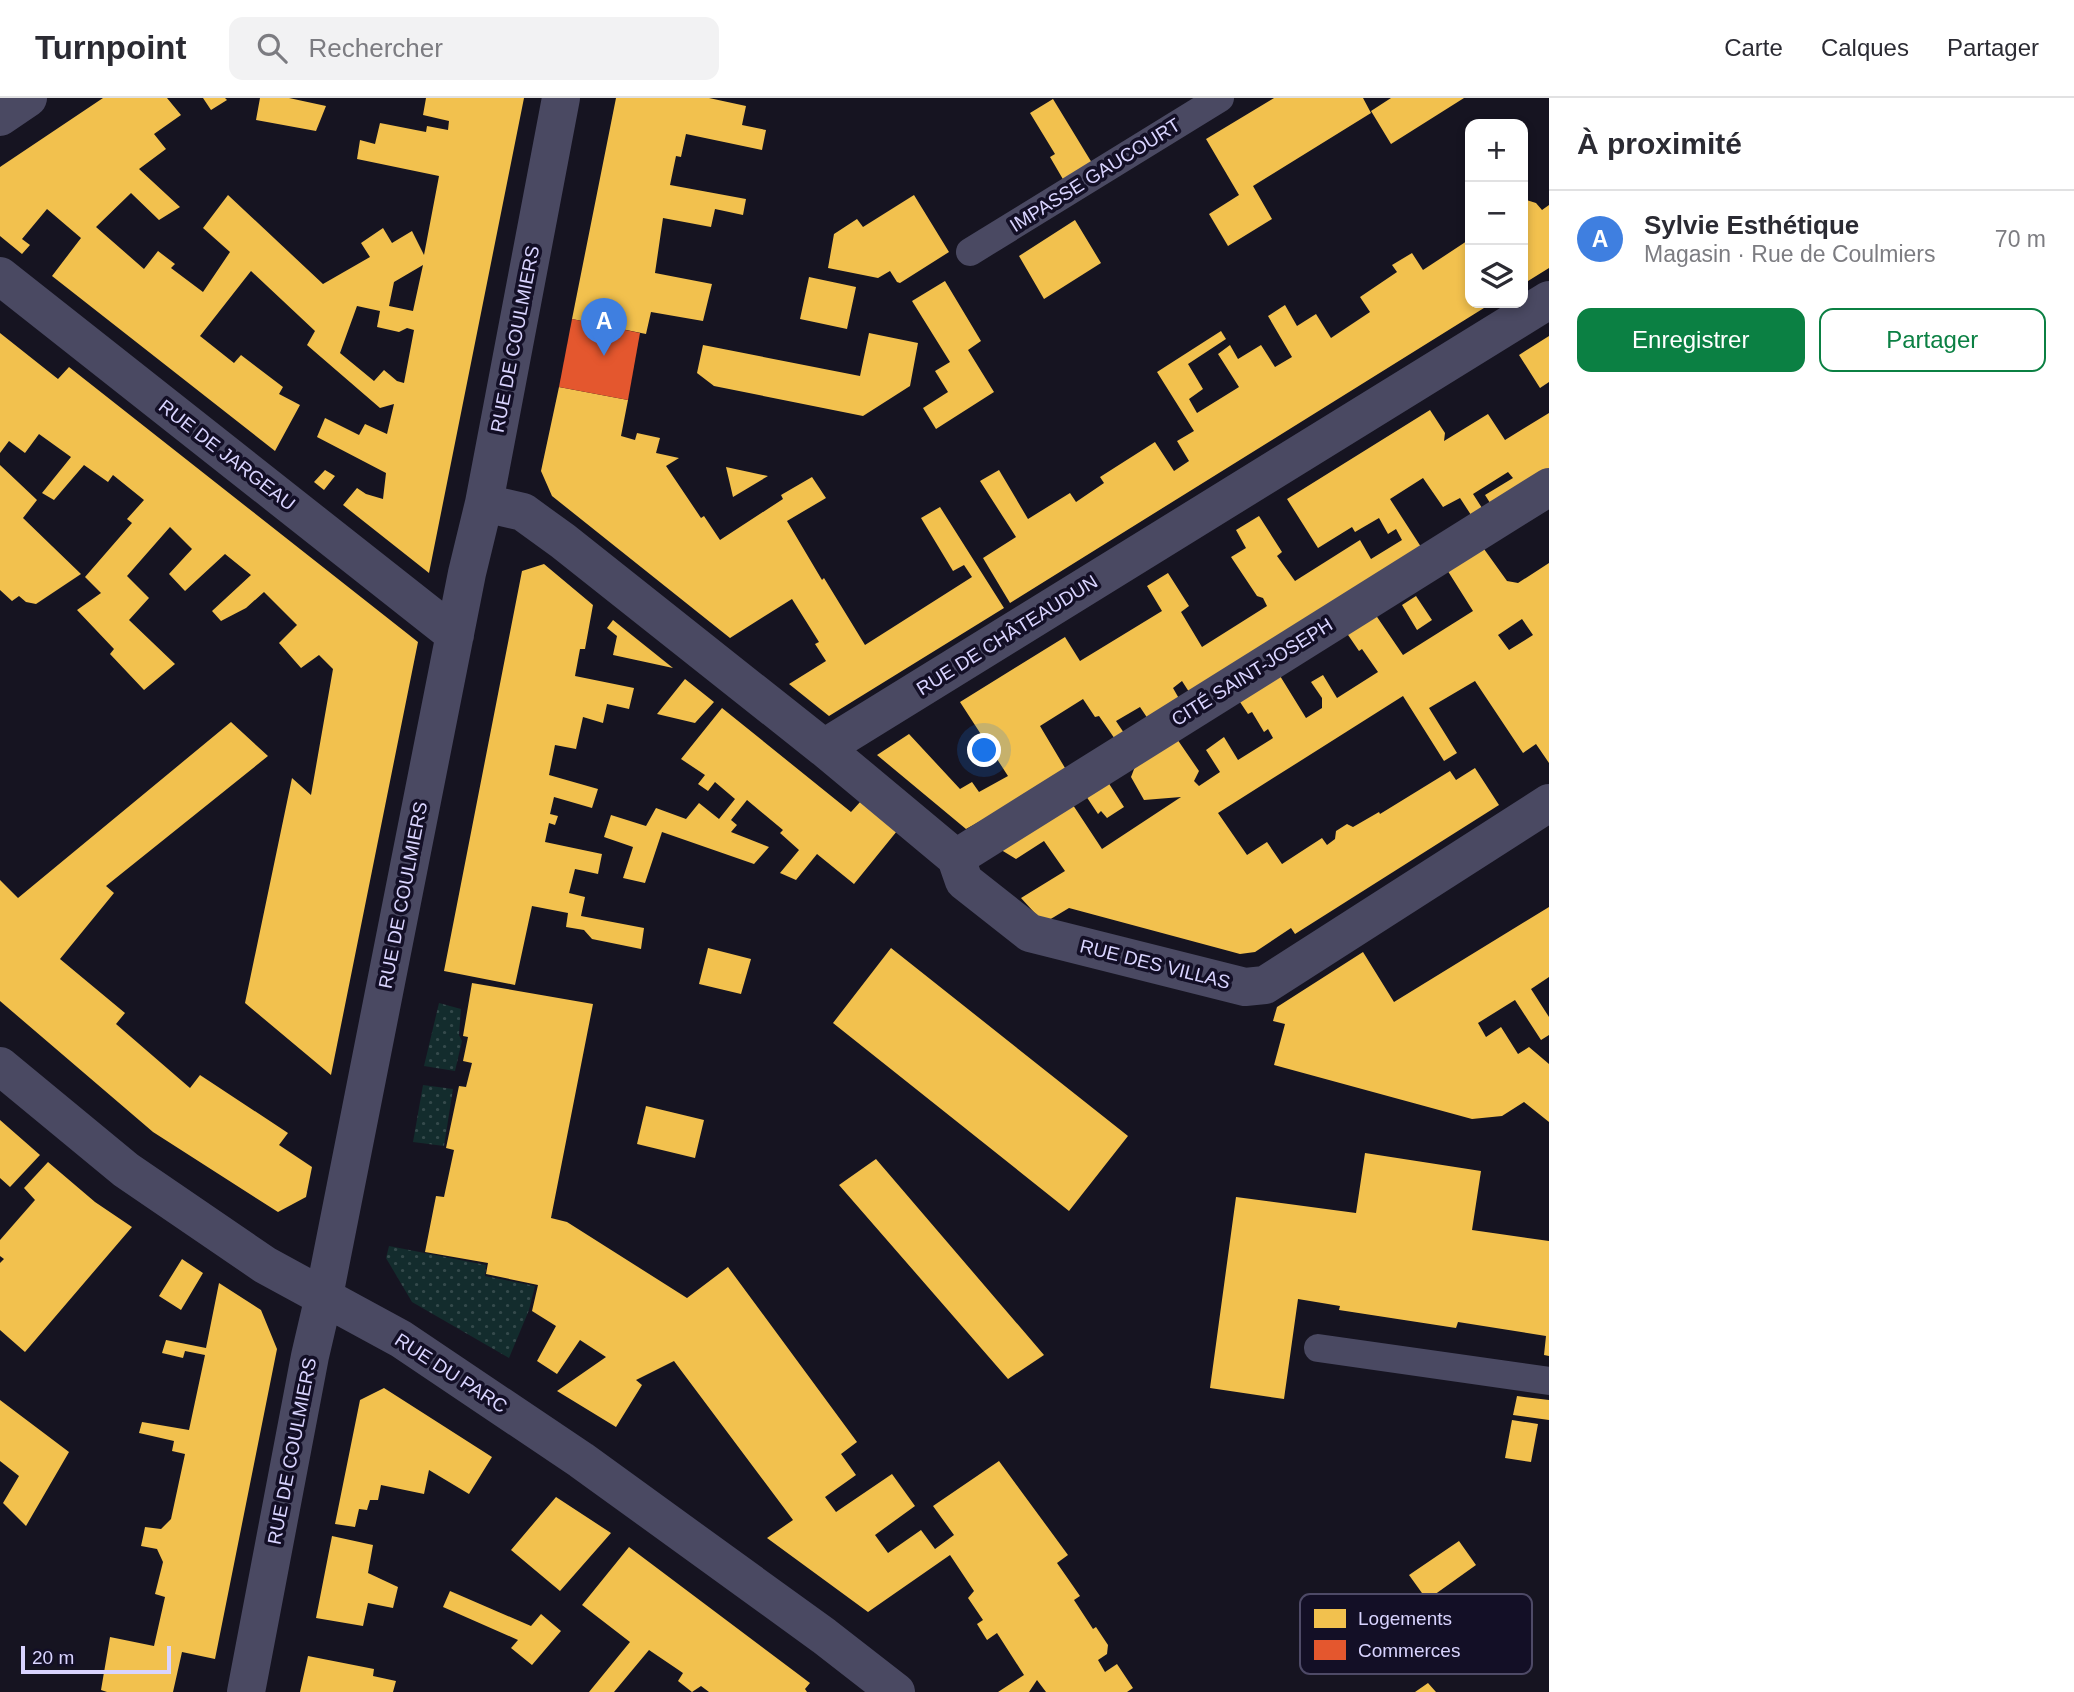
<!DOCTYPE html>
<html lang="fr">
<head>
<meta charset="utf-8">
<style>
	:root { --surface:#fff; --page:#f2f2f3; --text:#2b2b33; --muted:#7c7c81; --line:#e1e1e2; --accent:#0b8043 }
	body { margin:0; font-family:Arial,sans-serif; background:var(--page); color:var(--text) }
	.controls { position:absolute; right:21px; top:21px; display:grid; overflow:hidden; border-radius:14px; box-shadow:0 4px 10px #0003 }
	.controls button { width:63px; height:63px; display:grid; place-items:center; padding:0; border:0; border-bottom:2px solid var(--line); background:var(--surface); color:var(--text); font:35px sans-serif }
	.scale { position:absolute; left:21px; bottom:18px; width:150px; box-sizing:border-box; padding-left:7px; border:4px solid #d9d4ff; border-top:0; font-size:19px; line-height:24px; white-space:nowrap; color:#d9d4ff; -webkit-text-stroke:5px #130f26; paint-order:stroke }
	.you { position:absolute; left:985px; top:653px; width:24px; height:24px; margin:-18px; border:5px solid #fff; border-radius:50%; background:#1a73e8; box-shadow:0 0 0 10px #1a73e833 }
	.badge { display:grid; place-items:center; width:46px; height:46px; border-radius:50%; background:var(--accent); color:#fff; font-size:23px; font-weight:700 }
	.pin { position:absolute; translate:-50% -58px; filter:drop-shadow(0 2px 4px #0008) }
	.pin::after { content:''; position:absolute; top:37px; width:24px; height:21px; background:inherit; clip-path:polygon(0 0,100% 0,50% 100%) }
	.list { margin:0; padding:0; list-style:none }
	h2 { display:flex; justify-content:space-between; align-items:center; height:91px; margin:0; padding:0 28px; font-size:30px }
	h2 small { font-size:23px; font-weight:400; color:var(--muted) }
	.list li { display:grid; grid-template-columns:46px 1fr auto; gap:21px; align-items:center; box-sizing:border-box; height:98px; padding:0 28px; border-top:2px solid var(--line) }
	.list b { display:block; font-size:26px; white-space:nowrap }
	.list p { margin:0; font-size:23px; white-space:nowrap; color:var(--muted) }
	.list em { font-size:23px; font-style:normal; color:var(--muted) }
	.actions { display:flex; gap:14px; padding:21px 28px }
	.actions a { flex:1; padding:16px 0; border:2px solid var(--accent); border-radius:14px; text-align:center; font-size:24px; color:var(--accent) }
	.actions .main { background:var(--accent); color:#fff }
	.icon { flex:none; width:38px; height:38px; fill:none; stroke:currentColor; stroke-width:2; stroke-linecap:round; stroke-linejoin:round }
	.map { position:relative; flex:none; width:1549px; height:1594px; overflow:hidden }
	header { display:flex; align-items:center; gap:42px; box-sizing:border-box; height:98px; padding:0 35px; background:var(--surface); border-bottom:2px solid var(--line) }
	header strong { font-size:33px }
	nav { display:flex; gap:38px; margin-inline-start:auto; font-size:24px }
	.search { width:490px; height:63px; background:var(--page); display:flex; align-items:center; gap:18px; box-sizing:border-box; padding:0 24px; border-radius:14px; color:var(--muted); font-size:26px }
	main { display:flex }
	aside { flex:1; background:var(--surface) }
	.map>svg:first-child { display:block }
	.grass { fill:url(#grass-dots) }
	.homes { fill:#f2c14e; fill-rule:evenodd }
	.shops { fill:#e4572e }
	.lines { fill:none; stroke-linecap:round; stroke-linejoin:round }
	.lane { stroke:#4a4962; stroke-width:28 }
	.street { stroke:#4a4962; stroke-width:38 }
	.labels { text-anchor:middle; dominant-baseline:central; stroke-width:7; stroke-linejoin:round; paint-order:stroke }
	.street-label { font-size:19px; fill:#d9d4ff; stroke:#130f26 }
	.key { fill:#130f26; stroke:#4e4a67; stroke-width:2 }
	.key-label { font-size:19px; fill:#d9d4ff }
</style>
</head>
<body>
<header>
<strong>Turnpoint</strong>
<div class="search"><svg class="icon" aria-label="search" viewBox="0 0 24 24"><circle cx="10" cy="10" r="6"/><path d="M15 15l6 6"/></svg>Rechercher</div>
<nav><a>Carte</a><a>Calques</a><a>Partager</a></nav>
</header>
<main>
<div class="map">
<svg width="1549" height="1594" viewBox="0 0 1549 1594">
	<defs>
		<pattern id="grass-dots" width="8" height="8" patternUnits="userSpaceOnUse" patternTransform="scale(1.75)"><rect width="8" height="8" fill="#132c2d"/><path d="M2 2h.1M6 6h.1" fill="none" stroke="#354a4c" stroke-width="1.8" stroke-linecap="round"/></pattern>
	</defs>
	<rect width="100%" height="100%" fill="#161421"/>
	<path class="grass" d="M439,905l22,6 -2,26 3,6 -7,30 -31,-5z
		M423,987l30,4 -9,57 -31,-4z
		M389,1148l97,19 -1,11 50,10 -6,24 -20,48 -97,-56 -26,-44z"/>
	<path class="homes" d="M103,0h64l14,17 -27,19 12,15 -27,20 41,38 -21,13 -28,-27 -35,34 48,42 14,-18 17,13 -4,4 32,24 27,-40 -27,-24 25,-33 95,89 47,-27 -9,-14 22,-15 9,15 20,-12 12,24 15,-79 -82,-17 3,-19 15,4 5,-21 46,9 1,-6 21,4 1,-9 -26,-6 3,-17h98l-95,475 -86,-68 14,-17 9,6 17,5 3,-26 -69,-36 8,-19 34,17 6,-11 22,10 7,-30 -14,4 -73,-63 8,-14 -64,-60 -51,65 34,27 7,-8 42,32 -4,7 21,11 -25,46 -223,-175 29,-38 -34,-29 -25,30 8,6 -8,9 -22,-18v-69zM423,167l-10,46 -24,-5 5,-24zM357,208l23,5 -3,16 22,5 8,-4 7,2 -10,53 -7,-2 -13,-11 -10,11 -34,-28z
		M203,0h22l2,2 -16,10z
		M260,0h29l37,8 -10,25 -60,-11z
		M616,0h93l37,8 -4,19 24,5 -4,20 -76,-16 -5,23 -5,-1 -6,29 76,14 -3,16 -28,-6 -4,18 -48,-9 -8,55 57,11 -9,37 -52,-9 -5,22 -74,-15z
		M1274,0h89l8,15 -118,73 19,33 -44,27 -19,-32 30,-19 -33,-56z
		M1391,0h73l-73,46 -20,-33z
		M1053,1l39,64 -28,18 -14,-24 5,-3 -25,-41z
		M914,97l35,57 -49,31 -3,-1 -7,-11 -12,7 -50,-10 6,-34 23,-15 6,8z
		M1523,101l13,4 6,7 7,-5v63l-26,16z
		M1075,122l26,43 -57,36 -25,-43z
		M1470,141v64h22l-482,300 -27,-45 33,-21 -36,-56 19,-11 29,49 42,-26 6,9 28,-19 -4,-6 55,-35 19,29 15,-10 -12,-20 17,-10 -37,-59 64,-41 5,8 -38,25 15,25 -14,10 8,14 42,-26 -21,-33 12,-9 8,14 23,-14 14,22 17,-10 -24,-41 17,-11 12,21 19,-12 15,24 39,-26 -10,-15 37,-25 -5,-7 20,-12 11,17z
		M809,179l47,10 -9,42 -47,-10z
		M945,183l36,60 -13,9 26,42 -58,37 -13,-21 25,-16 -13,-21 15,-9 -38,-61z
		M0,235l58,46 11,-12 349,275 -87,433 -86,-72 47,-225 19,17 22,-126 -14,-14 -18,13 -22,-25 18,-18 -33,-33 -18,16 -25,13 -9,-10 39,-36 -26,-21 -40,37 -16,-17 23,-25 -22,-22 -43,49 22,22 -20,22 46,44 -31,26 -34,-36 4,-5 -37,-39 24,-17 -16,-16 47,-54 -5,-4 17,-19 -31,-25 -5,7 -24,-17 -30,35 -12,-7 29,-36 -32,-23 -14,19 -16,-12 -9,12z
		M869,235l49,10 -8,43 -47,30 -149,-30 -17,-13 6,-28 157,31z
		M1549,238v46l-9,6 -21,-33z
		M559,289l69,13 -7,36 14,4 2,-7 23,5 -4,15 23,5 -13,8 35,52 3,-2 16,24 63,-41 -2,-4 31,-18 14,21 -39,23 35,59 2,-2 41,67 107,-68 -8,-12 -11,6 -32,-53 19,-11 64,101 -175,108 -40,-32 37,-23 -11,-17 4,-2 -27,-43 -62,39 -178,-142 -11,-25z
		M1430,312l15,23 -1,8 44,-27 17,26 44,-27v57l-57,36 -7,-11 28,-17 -5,-6 -35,22 11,17 -11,7 -13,-20 -17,9 -20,-29 -33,21 33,51 -232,145 -9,-14 -9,7 8,14 -31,20 -10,-15 -24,14 10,15 -9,6 -18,-26 -4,1 -12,-18 -43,27 28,47 -102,56 -89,-74 32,-21 51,55 12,-7 7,10 29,-16 -48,-74 105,-65 15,24 82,-50 -15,-25 21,-13 21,33 -8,6 21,35 65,-41 -4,-8 -6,-2 -26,-39 15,-9 -10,-18 23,-14 23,36 -5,4 18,25 65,-41 11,19 31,-19 -6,-11 -8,5 -9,-16 -24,14 -3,-5 -34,21 -31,-49z
		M0,367l37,35 -14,18 58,56 -45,30 -10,-2 -7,-6 -7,5 -12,-11z
		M726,369l42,9 -35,21z
		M325,372l10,6 -11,14 -10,-8z
		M1479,444l28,39 11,2 31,-20v200l-13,-19 -13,9 -48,-72 -46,27 28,45 -13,8 -41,-65 -185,117 29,42 20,-13 15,22 40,-26 5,7 8,-6 1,-8 11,-7 6,3 26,-15 1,2 70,-43 6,9 19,-12 24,37 -204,129 -4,-6 -36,24 -15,2 -11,-3 -160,-43 -25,15 -23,-25 44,-27 -21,-30 -28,18 -18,-11 73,-46 31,47 79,-52 -37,3 -13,-23 7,-18 37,-23 24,35 -5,10 5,5 21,-14 -14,-22 18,-13 14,23 35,-22 -5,-9 -4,3 -12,-20 -4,2 -12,-18 41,-25 29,47 16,-10v-10l-11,-16 12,-7 14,23 41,-26 -16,-23 -3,2 -15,-22 29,-18 30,44 70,-44 -29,-46zM1522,521l11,16 -24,15 -11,-15z
		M544,466l49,41 -8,44h-5l-5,27 59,12 -5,21 -22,-5 -4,19 -20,-6 -7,32 -21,-4 -6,30 49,14 -6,19 -38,-11 -4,17 8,2 -3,9 -6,-2 -4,19 57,12 -4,20 -23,-5 -6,24 16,4 -4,19 63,12 -3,21 -49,-10 -8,-9 -18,-3 2,-14 -36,-7 -17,79 -71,-14 78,-400z
		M1416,498l16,24 -15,10 -15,-25z
		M613,522l60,48 -60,-13 4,-19 -10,-8z
		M685,581l29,23 -19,21 -38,-9z
		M722,610l129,104 10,-11 36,30 -43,53 -37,-30 -21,26 -16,-7 19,-23 -19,-17 3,-3 -36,-30 -16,20 6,5 -6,7 38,15 -15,17 -92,-32 -17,51 -22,-5 10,-31 -29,-10 7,-22 35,11 10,-18 30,11 13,-16 20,16 16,-20 -20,-17 -7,9 -10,-7 7,-9 -24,-16z
		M231,624l37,34 -162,130 8,7 -54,66 65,54 -9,11 74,64 10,-13 88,58 -9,12 33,22 -6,30 -28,15 -125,-80 -153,-131v-121l18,18z
		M1106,681l18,28 -17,11 -6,-7 -3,3 -14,-21z
		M1549,809v70l-18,12 18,28v18l-8,5 -26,-40 -37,23 8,14 15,-10 17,27 11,-7 20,17v58l-25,-20 -22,14 -30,3 -198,-54 11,-41 -12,-3 4,-14 86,-55 31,50z
		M708,850l43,11 -10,35 -42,-10z
		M891,850l237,188 -59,75 -236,-188z
		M472,885l121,21 -42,214 16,4 120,76 41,-31 129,175 -16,12 15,21 -31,22 11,15 56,-38 23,32 -40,29 13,18 33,-23 14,19 19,-14 -21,-29 66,-45 69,94 -11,8 23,33 -6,4 19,29 3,-2 12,18 -1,9 -9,6 7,12 12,-8 16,24 -6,4h-81l-9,-12 -8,12h-31l26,-17 -27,-42 -10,7 -10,-16 6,-4 -15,-22 6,-7 -24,-36 -82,57 -101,-74 26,-18 -119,-159 -38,19 6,5 -26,42 -59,-36 49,-34 -26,-17 -23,34 -20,-13 19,-35 -24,-15 6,-26 -52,-11 2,-11 -63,-11 11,-56 8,1 10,-47 -8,-2 13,-62 7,1 6,-24 -9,-2 5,-24 -5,-1z
		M646,1008l58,14 -9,38 -58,-14z
		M0,1022l40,35 -30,32 -10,-9z
		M1365,1055l116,18 -9,59 77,11v115l-5,-1 2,-19 -88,-14 -2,6 -117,-18 1,-4 -42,-7 -14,100 -74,-11 26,-191 120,16z
		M876,1061l168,196 -36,24 -169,-194z
		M48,1064l47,40 37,25 -107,125 -25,-22v-67l4,-4 -4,-3v-16l35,-40 -11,-12z
		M182,1161l21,14 -22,37 -22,-14z
		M219,1185l42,27 16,39 -62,310 -33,-7 -9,40h-66l-6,-2 9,-53 44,9 11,-49 -10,-3 8,-32 -6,-13 -16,-3 2,-9 2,-10 16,2 10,-10 14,-65 -13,-3 2,-10 -35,-8 3,-11 47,8 16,-75 -20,-4 -2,7 -21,-5 4,-13 40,8z
		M384,1290l108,69 -23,37 -40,-24 -5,24 -43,-9 -3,15h-8l-3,10 -8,-1 -4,18 -20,-3 25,-124z
		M1517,1298l32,4v20l-36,-5z
		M0,1302l69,52 -43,74 -23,-23 16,-27 -19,-15z
		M1512,1322l26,4 -7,38 -26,-4z
		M556,1399l55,36 -51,58 -49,-41z
		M332,1438l41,9 -5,28 30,14 -5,21 -25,-5 -5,23 -47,-8z
		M1459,1443l17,24 -49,35 -18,-25z
		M629,1449l181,136 -5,6 2,3h-98l-8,-6 -9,6 -14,-11 5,-8 -34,-23 -35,42h-25l41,-50 -48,-37z
		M450,1493l81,35 10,-12 20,17 -29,34 -21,-17 7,-8 -75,-33z
		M308,1558l66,13 -1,7 23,5 -3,11h-93z
		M1428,1585l8,9h-21z"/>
	<path class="shops" d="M572,221l68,14 -12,67 -69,-13z"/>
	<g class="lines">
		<path class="lane" d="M970,154l250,-154
			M1318,1250l231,33"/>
		<path class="street" d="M0,19l28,-19
			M0,178l455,359
			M484,405l39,9 40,29 261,207 132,110 8,23 66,52 215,54 20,-2 284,-182
			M824,650l725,-448
			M956,760l593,-371
			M0,968l126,104 139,95 136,74 180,121 243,176 72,56
			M246,1594l64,-336 14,-60 143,-723 17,-70 77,-405"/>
	</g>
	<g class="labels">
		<g class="street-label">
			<text transform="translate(1095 77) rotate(-32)">IMPASSE GAUCOURT</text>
			<text transform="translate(515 241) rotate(-79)">RUE DE COULMIERS</text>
			<text transform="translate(227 357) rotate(38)">RUE DE JARGEAU</text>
			<text transform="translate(1007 537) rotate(-32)">RUE DE CHÂTEAUDUN</text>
			<text transform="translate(1252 574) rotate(-32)">CITÉ SAINT-JOSEPH</text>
			<text transform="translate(403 797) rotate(-79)">RUE DE COULMIERS</text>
			<text transform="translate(1155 866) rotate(14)">RUE DES VILLAS</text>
			<text transform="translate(451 1275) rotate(33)">RUE DU PARC</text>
			<text transform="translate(292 1353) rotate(-79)">RUE DE COULMIERS</text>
		</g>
	</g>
	<rect x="1300" y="1496" width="232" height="80" rx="10" class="key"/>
	<rect x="1314" y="1511" width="32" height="19" fill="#f2c14e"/>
	<rect x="1314" y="1542" width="32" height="20" fill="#e4572e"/>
	<g class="key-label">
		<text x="1358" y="1527">Logements</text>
		<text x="1358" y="1559">Commerces</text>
	</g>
</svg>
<div class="controls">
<button>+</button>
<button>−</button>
<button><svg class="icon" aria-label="layers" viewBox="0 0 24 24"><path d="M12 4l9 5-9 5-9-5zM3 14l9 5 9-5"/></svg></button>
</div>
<div class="scale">20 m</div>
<div class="you"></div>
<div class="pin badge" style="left:604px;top:258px;background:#3f7fe0">A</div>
</div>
<aside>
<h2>À proximité<small></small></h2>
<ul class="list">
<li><span class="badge" style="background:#3f7fe0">A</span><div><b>Sylvie Esthétique</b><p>Magasin · Rue de Coulmiers</p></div><em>70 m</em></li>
</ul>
<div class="actions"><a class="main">Enregistrer</a><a>Partager</a></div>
</aside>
</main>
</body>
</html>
